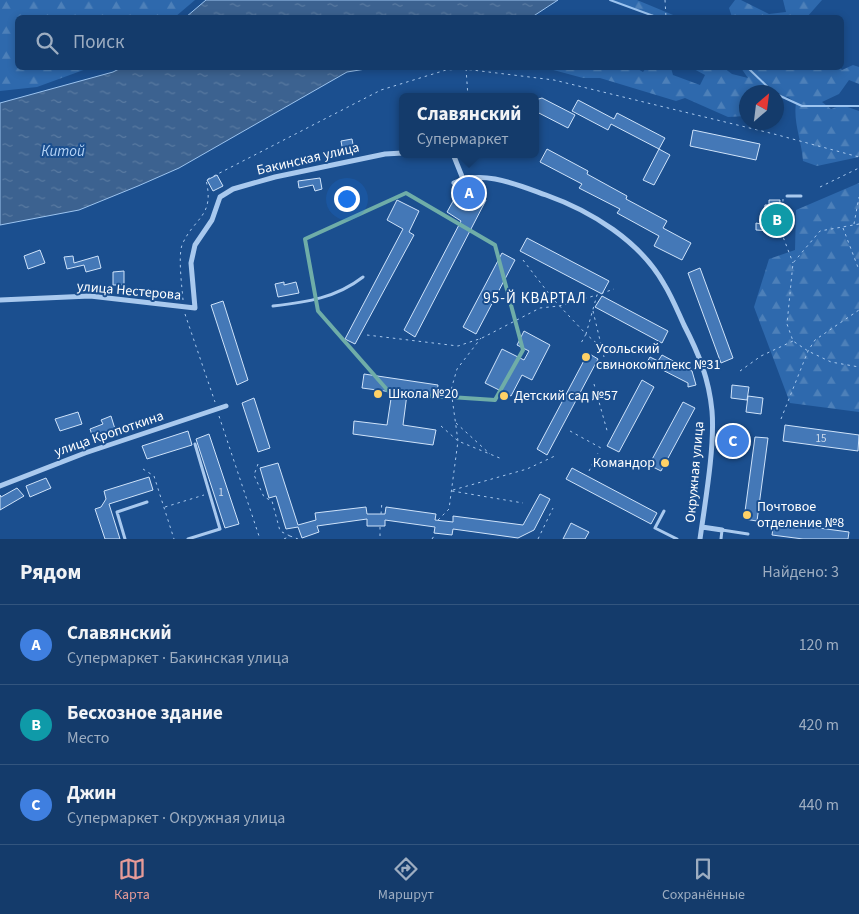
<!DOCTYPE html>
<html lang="ru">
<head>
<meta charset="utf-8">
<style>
	:root { --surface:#143b6b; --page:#1d4271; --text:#f1f3f6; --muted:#9dadc1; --line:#33557e; --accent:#e69b98 }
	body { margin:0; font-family:"Source Sans 3",sans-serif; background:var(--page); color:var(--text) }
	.compass { position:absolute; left:739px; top:85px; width:45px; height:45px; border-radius:50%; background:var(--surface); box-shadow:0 2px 8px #0003; rotate:28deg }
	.you { position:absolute; left:346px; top:198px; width:18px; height:18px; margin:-12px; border:4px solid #fff; border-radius:50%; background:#1a73e8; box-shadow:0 0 0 8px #1a73e833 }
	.badge { display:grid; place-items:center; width:32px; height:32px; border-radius:50%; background:var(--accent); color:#fff; font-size:16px; font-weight:700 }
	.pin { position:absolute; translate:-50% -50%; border:2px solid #fff; box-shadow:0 1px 5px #0006 }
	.popup { position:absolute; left:399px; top:93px; width:140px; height:65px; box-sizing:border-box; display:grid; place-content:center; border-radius:8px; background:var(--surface); filter:drop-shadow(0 1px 4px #0005); font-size:16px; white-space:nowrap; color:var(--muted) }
	.popup b { font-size:19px; color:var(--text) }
	.popup::after { content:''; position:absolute; left:50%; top:100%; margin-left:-10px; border:10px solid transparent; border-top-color:var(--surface) }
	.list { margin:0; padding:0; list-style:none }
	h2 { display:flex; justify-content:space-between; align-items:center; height:65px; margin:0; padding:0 20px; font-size:21px }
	h2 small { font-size:16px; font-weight:400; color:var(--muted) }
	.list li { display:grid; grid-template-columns:32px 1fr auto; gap:15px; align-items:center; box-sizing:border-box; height:80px; padding:0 20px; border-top:1px solid var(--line) }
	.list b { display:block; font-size:19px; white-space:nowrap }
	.list p { margin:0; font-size:16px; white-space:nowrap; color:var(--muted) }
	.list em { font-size:16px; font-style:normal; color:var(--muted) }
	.icon { flex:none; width:28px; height:28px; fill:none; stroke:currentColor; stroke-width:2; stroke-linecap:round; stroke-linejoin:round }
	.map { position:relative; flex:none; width:859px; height:539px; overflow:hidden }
	.search { position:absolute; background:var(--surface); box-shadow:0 2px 8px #0003; left:15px; right:15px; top:15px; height:55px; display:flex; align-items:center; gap:12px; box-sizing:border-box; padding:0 18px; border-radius:8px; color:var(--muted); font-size:19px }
	.sheet { height:305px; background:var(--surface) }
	nav { display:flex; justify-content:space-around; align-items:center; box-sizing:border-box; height:70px; border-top:1px solid var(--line); background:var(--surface); font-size:14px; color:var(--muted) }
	nav a { display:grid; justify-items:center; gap:2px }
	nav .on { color:var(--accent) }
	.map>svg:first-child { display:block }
	.forest { fill:url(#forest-firs) }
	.water { fill:url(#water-ripples); stroke:#9cc4f0 }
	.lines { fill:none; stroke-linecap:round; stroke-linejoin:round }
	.stream { stroke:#9cc4f0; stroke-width:2 }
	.building { fill:#4478b7; stroke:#cfe3fa }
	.path { stroke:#a9c9ee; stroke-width:1; stroke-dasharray:2.5 4; stroke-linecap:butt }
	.service { stroke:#a9c9ee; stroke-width:3 }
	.minor { stroke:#a9c9ee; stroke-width:5 }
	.marked { fill:none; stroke:#6fada8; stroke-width:4; stroke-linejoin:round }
	.poi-dot { fill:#ffd166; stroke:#1b4f8f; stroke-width:2 }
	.labels { text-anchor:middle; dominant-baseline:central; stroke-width:4; stroke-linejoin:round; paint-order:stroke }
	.number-label { font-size:11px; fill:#d0dded }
	.street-label { font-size:14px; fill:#fff; stroke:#1b4f8f }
	.poi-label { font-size:14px; fill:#fff; stroke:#1b4f8f; text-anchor:start }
	.water-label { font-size:15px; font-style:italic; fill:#b5d3f5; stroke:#1b4f8f }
	.neighbourhood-label { font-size:15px; letter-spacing:1px; fill:#fff; stroke:#1b4f8f }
</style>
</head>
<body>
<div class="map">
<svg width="859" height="539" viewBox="0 0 859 539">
	<defs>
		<pattern id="forest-firs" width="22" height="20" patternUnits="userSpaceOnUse" patternTransform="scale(1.25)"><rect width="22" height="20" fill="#2e69ad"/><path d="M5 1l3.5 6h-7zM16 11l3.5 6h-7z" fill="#4d80b9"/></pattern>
		<pattern id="water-ripples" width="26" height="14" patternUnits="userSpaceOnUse" patternTransform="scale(1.25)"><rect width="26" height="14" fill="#3c6290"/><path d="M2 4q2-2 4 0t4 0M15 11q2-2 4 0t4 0" fill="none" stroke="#597aa1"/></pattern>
	</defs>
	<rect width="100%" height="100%" fill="#1b4f8f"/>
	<path class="forest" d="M0,0h195l-20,17 -157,1v50h71l-52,19 -37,4z
		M611,0h26l41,17h-20z
		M735,0h6l28,14 17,-2 -3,-12h39l-15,17h-75l-3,-9z
		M853,65l6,2v17l-10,-4 -10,14 -17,8 9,7 11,-4 17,6v46l-42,9 -14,-5c-1,-19 -10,-39 -7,-58l-8,-6 -8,1 -3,6 -1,-12h-30v24l-18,1 -43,-19 -9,3 -76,-23h-17l-37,-10h90l7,4 3,-4h25l2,7 27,10 5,-10 -13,-7h32l8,6 16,4 -7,-10h14l2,2 8,-2h75l2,2z
		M859,183v229l-69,-9 -36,-96 15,-48 26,-9 1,-40z"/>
	<path class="water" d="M206,0h352l-26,17h-346z
		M121,68h251l-25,4 -168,96 -41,18 -59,24 -79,15v-122l113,-31z"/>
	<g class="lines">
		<path class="stream" d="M610,0l49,18
			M748,68l25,24
			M776,94l26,12h57"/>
	</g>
	<path class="building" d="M542,98l33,17 -7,13 -33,-17v-11z
		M578,100l36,19 3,-6 48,25 -6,11 11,6 -16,30 -11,-5 16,-31 -48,-25 -3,6 -36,-19z
		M693,130l67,14 -4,16 -66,-14z
		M352,139l2,11 -11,2 -2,-11z
		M547,149l41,22 -1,3 40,22 -1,3 41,22 -4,7 28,15 -9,17 -28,-14 5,-10 -42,-23 3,-4 -41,-21 3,-4 -42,-22z
		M217,175l6,11 -10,5 -6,-11z
		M320,178l2,11 -7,2 -2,-6 -14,3 -1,-7z
		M461,187l25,13 -71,137 -11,-7 57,-109 -14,-9z
		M397,200l22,11 -10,21 5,3 -59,109 -10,-5 58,-110 -16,-9z
		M769,200h11l-1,14 -6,-1 -2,18 -15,-1v-7l5,1v-4h3l1,-15h4z
		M527,238l82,43 -7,13 -82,-43z
		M40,250l5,13 -17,6 -4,-13z
		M502,253l13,7 -39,74 -13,-7z
		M73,256l1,7 24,-7 3,12 -15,4 -2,-7 -17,4 -3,-12z
		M700,268l33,90 -12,5 -33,-90z
		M124,271v14h-11v-13z
		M284,282v3l12,-3 3,11 -21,4 -3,-13z
		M602,296l66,35 -6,12 -67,-36z
		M223,301l25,79 -11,5 -26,-80z
		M524,331l26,14 -18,35 -10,-5 -11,21 -26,-13 17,-34 22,11 5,-9 -12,-6z
		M588,353l10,6 -51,96 -10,-6z
		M662,355l30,16 4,14 -8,2v-4l-41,-21 3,-5 8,4z
		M364,374l74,11 -2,13 -29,-4 -4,31 33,5 -3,15 -80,-11 1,-13 33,4 5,-33 -30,-4z
		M642,380l12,7 -35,65 -12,-6z
		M732,385l17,2 -2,13 -16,-2z
		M748,396l15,2 -2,16 -15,-2z
		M254,398l16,50 -12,4 -16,-49z
		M683,402l12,6 -34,63 -12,-6z
		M78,412l4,12 -22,7 -5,-12z
		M111,416l4,13 -22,9 -3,-9 13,-5 -2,-4z
		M785,425l74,10 -1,16 -75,-10z
		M188,431l4,14 -45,14 -5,-13z
		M209,434l30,90 -14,4 -29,-89z
		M755,437l13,1 -11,83 -13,-2z
		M278,463l20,62 18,-5 -1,-7 51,-6 1,7h18l1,-7 50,7 -1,6 18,2v-6l70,9 17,-31 10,5 -16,31 -16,8 -65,-9 -1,6 -18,-2 1,-6 -50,-7v6h-18v-7l-50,7 2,6 -17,6 -4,-11 -12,2 -10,-33 -7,2 -9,-30z
		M572,468l85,45 -6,11 -85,-45z
		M149,477l4,13 -44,14 11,35h-15l-10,-30 6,-2 5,-8 -2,-8z
		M46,478l5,10 -21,9 -4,-11z
		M17,488l7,8 -24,14v-15l1,2z
		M774,522l75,10 -1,7h-45l-31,-4z
		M571,523l18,9 -4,7h-22z"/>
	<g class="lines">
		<path class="path" d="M665,0l1,18
			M468,97l-2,-29h7
			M820,187l39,-19
			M783,199l-1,35 11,29
			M854,224l5,-27
			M859,224l-39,7 -27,32 -6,61 6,17 15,10 23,11 28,5
			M843,228l16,42
			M523,260l30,39 33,35 -6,11
			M183,300c-1,-13 -5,-43 -1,-55 12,-28 33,-28 24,-65l175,-90 65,-20 18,-1 90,11 220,54 85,23
			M593,311l11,46
			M185,314l30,88
			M367,335l91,11 24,-8 58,-30 19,-2 38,-11
			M601,347l-15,-13 11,-39 17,-6
			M740,371l21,-15 32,-15
			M594,384l14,50
			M219,416l41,123
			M781,419l27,-68 7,-11 44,-30
			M456,423l34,31
			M441,426l17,15 44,18
			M570,431l31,17
			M258,464l-4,11 10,22 8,4 8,30 10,5
			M143,469l11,7 20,63
			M589,471l9,-18
			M453,490l74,-21 30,-14
			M452,491l71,12
			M165,507l39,-12
			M381,514l1,-13
			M438,520l11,-11 9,-68 -7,-51 6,-21 24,-31
			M380,536v-10
			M284,539l6,-3 8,3
			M432,539l4,-6
			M538,539l15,-31"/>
		<path class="service" d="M787,196h14
			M273,306c34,-4 63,-8 90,-29
			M664,511l-9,17 22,11
			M125,539l-8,-27 30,-10
			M188,539l32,-10 -25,-85
			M721,539l1,-9 26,4"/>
		<path class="minor" d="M453,154l10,25
			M454,183c28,-14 64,2 92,12 45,16 94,46 118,89 8,13 14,28 20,41 15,29 25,54 28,86 3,35 -7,92 -12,128
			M0,300l90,-4 105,12 -4,-45 4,-18 17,-25 8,-23 13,-8 42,-12 110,-23 18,-1
			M0,486l85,-33 141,-47
			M702,527l20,3"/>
	</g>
	<path class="marked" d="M406,193l89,52 28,105 -28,50 -105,-7 -72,-82 -13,-72z"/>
	<g class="poi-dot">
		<circle cx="586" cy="357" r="5"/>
		<circle cx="378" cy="394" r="5"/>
		<circle cx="504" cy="396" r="5"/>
		<circle cx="665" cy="463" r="5"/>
		<circle cx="747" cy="515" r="5"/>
	</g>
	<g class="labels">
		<g class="number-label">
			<text x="821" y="438">15</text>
			<text x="221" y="492">1</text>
		</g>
		<g class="street-label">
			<text transform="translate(308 159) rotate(-13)">Бакинская улица</text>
			<text transform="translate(129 291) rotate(5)">улица Нестерова</text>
			<text transform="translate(109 434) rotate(-19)">улица Кропоткина</text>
			<text transform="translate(695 472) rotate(-85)">Окружная улица</text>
		</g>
		<g class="poi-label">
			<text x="596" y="349">Усольский<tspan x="596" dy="16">свинокомплекс №31</tspan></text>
			<text x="388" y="394">Школа №20</text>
			<text x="514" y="396">Детский сад №57</text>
			<text x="655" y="463" text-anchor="end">Командор</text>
			<text x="757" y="507">Почтовое<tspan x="757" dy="16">отделение №8</tspan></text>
		</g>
		<g class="water-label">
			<text x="63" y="151">Китой</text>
		</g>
		<g class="neighbourhood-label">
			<text x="535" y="298">95-Й КВАРТАЛ</text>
		</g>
	</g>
</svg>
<svg class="compass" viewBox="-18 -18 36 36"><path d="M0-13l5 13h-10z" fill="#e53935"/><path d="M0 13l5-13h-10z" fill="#9dadc1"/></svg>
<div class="you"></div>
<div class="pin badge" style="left:469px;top:193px;background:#3f7fe0">A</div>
<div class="popup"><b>Славянский</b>Супермаркет</div>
<div class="pin badge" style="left:777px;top:220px;background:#0f9aa8">B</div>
<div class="pin badge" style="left:733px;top:441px;background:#3f7fe0">C</div>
<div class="search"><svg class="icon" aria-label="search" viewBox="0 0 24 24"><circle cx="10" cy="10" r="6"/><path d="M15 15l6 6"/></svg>Поиск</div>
</div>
<section class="sheet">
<h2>Рядом<small>Найдено: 3</small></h2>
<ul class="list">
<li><span class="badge" style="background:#3f7fe0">A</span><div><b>Славянский</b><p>Супермаркет · Бакинская улица</p></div><em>120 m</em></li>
<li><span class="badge" style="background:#0f9aa8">B</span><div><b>Бесхозное здание</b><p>Место</p></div><em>420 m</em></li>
<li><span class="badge" style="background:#3f7fe0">C</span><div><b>Джин</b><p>Супермаркет · Окружная улица</p></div><em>440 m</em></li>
</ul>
</section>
<nav>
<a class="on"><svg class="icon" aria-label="map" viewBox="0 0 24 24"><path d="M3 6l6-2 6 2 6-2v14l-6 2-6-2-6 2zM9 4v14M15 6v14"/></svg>Карта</a>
<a><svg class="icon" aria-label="directions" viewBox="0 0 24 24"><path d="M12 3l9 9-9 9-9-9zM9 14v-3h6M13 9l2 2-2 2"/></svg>Маршрут</a>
<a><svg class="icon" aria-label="saved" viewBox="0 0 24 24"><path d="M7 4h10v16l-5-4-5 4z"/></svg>Сохранённые</a>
</nav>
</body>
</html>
